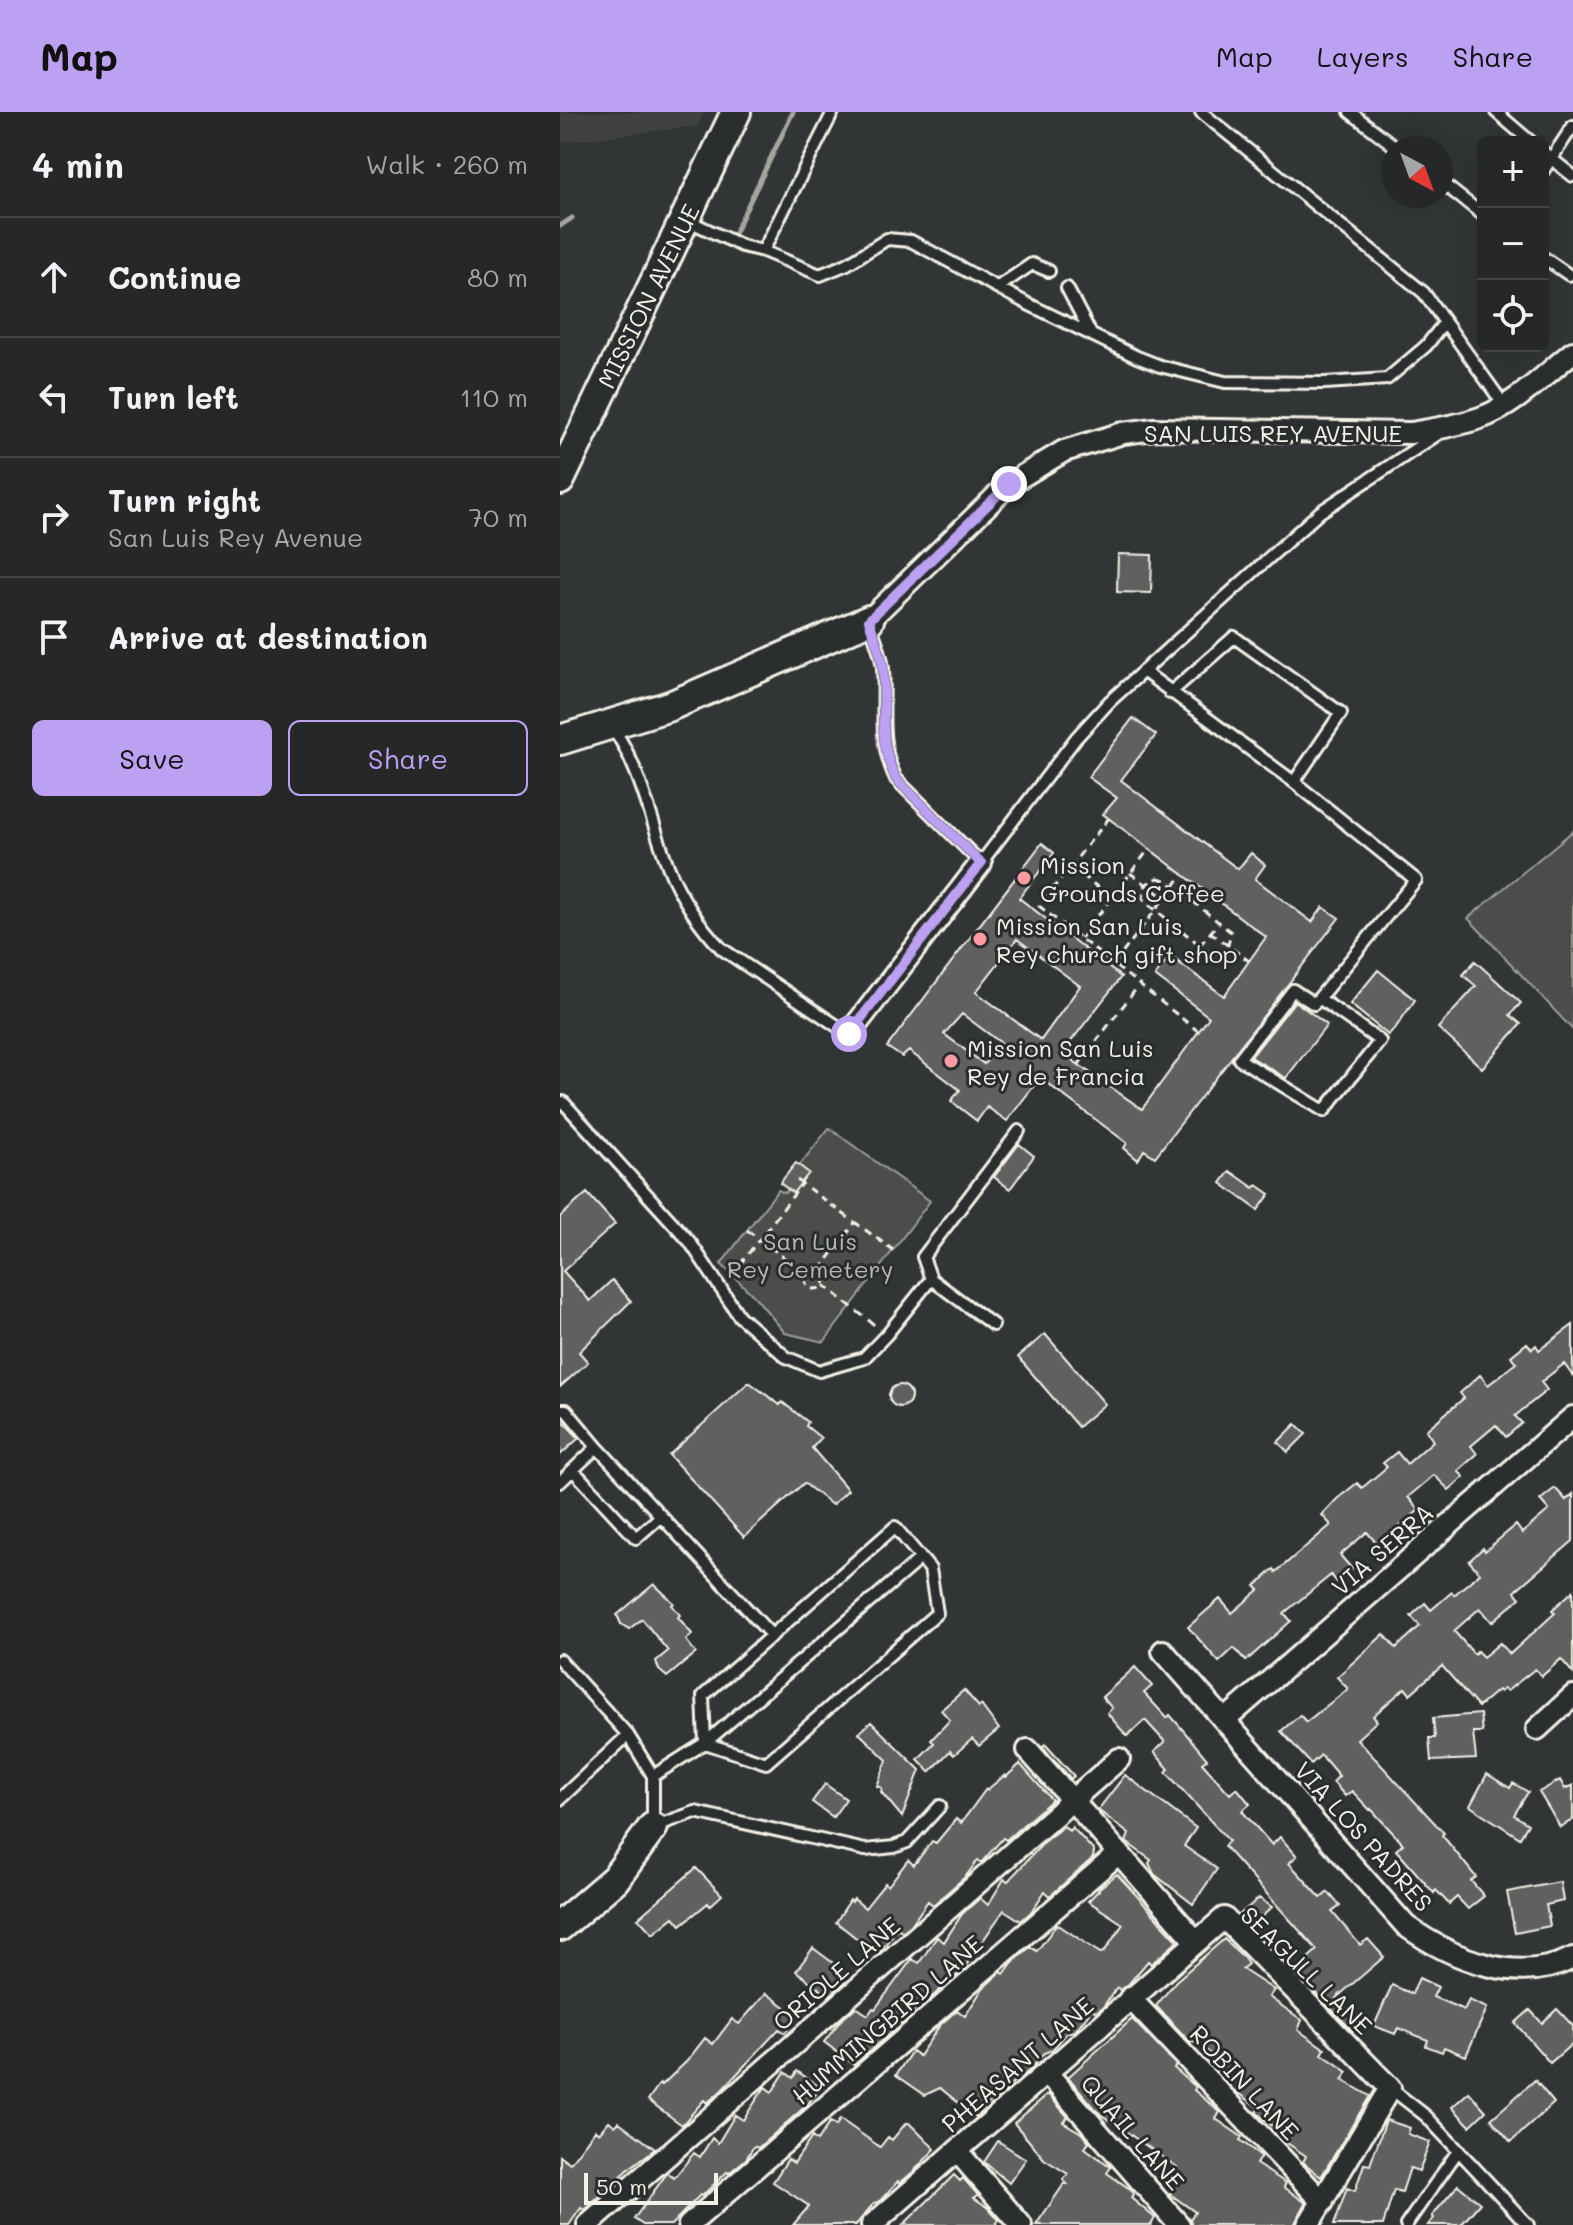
<!DOCTYPE html>
<html lang="en">
<head>
<meta charset="utf-8">
<style>
	:root { --surface:#262828; --page:#2e3030; --text:#f1f3f6; --muted:#a4a6a8; --line:#424445; --accent:#bca0f2 }
	body { margin:0; font-family:Mali,sans-serif; background:var(--page); color:var(--text) }
	.controls { position:absolute; right:24px; top:24px; display:grid; overflow:hidden; border-radius:12px; box-shadow:0 8px 32px #0002 }
	.controls button { width:72px; height:72px; display:grid; place-items:center; padding:0; border:0; border-bottom:2px solid var(--line); background:var(--surface); color:var(--text); font:40px sans-serif }
	.compass { position:absolute; left:821px; top:24px; width:72px; height:72px; border-radius:50%; background:var(--surface); box-shadow:0 8px 32px #0002; rotate:139deg }
	.scale { position:absolute; left:24px; bottom:20px; width:134px; box-sizing:border-box; padding-left:8px; border:4px solid #f4f1e8; border-top:0; font-size:22px; line-height:28px; white-space:nowrap; color:#f4f1e8; -webkit-text-stroke:6px #2a2d2e; paint-order:stroke }
	.stop { position:absolute; width:24px; height:24px; margin:-18px; border:6px solid #bca0f2; border-radius:50%; background:#fff }
	.stop.end { background:#bca0f2; border-color:#fff; box-shadow:0 2px 8px #0008 }
	.list { margin:0; padding:0; list-style:none }
	h2 { display:flex; justify-content:space-between; align-items:center; height:104px; margin:0; padding:0 32px; font-size:34px }
	h2 small { font-size:26px; font-weight:400; color:var(--muted) }
	.list li { display:grid; grid-template-columns:52px 1fr auto; gap:24px; align-items:center; box-sizing:border-box; height:120px; padding:0 32px; border-top:2px solid var(--line) }
	.list b { display:block; font-size:30px; white-space:nowrap }
	.list p { margin:0; font-size:26px; white-space:nowrap; color:var(--muted) }
	.list em { font-size:26px; font-style:normal; color:var(--muted) }
	.actions { display:flex; gap:16px; padding:24px 32px }
	.actions a { flex:1; padding:18px 0; border:2px solid var(--accent); border-radius:12px; text-align:center; font-size:28px; color:var(--accent) }
	.actions .main { background:var(--accent); color:#111 }
	.icon { flex:none; width:44px; height:44px; fill:none; stroke:currentColor; stroke-width:2; stroke-linecap:round; stroke-linejoin:round }
	.map { position:relative; flex:none; width:1013px; height:2113px; overflow:hidden }
	header { display:flex; align-items:center; gap:48px; box-sizing:border-box; height:112px; padding:0 40px; background:var(--accent); color:#111 }
	header strong { font-size:38px }
	nav { display:flex; gap:44px; margin-inline-start:auto; font-size:28px }
	main { display:flex }
	aside { flex:1; background:var(--surface) }
	.map>svg:first-child { display:block }
	.built { fill:#404242 }
	.green { fill:#4b4d4c; stroke:#a09f9a; stroke-width:2 }
	.lines { fill:none; stroke-linecap:round; stroke-linejoin:round }
	.stream { stroke:#a6a5a0; stroke-width:5 }
	.building { fill:#5f605f; stroke:#f4f1e8; stroke-width:2; fill-rule:evenodd }
	.lane-casing { stroke:#f4f1e8; stroke-width:16 }
	.street-casing { stroke:#f4f1e8; stroke-width:26 }
	.secondary-casing { stroke:#f4f1e8; stroke-width:34 }
	.path { stroke:#f4f1e8; stroke-width:3; stroke-dasharray:8 6; stroke-linecap:butt }
	.lane { stroke:#2a2d2e; stroke-width:10 }
	.street { stroke:#2a2d2e; stroke-width:20 }
	.secondary { stroke:#2a2d2e; stroke-width:28 }
	.route { stroke:#bca0f2; stroke-width:10 }
	.poi-dot { fill:#ff9aa2; stroke:#2a2d2e; stroke-width:3 }
	.labels { text-anchor:middle; dominant-baseline:central; stroke-width:6; stroke-linejoin:round; paint-order:stroke }
	.street-label { font-size:24px; fill:#f4f1e8; stroke:#2a2d2e }
	.poi-label { font-size:24px; fill:#f4f1e8; stroke:#2a2d2e; text-anchor:start }
	.park-label { font-size:24px; fill:#b9b8b1; stroke:#2a2d2e }
</style>
</head>
<body>
<header>
<strong>Map</strong>
<nav><a>Map</a><a>Layers</a><a>Share</a></nav>
</header>
<main>
<aside>
<h2>4 min<small>Walk · 260 m</small></h2>
<ul class="list">
<li><svg class="icon" aria-label="ahead" viewBox="0 0 24 24"><path d="M12 20V5M6 11l6-6 6 6"/></svg><div><b>Continue</b></div><em>80 m</em></li>
<li><svg class="icon" aria-label="left" viewBox="0 0 24 24"><path d="M17 20v-9H6M10 6l-5 5 5 5"/></svg><div><b>Turn left</b></div><em>110 m</em></li>
<li><svg class="icon" aria-label="right" viewBox="0 0 24 24"><path d="M7 20v-9h11M14 6l5 5-5 5"/></svg><div><b>Turn right</b><p>San Luis Rey Avenue</p></div><em>70 m</em></li>
<li><svg class="icon" aria-label="arrive" viewBox="0 0 24 24"><path d="M6 21V4h12l-3 4 3 4H6"/></svg><div><b>Arrive at destination</b></div></li>
</ul>
<div class="actions"><a class="main">Save</a><a>Share</a></div>
</aside>
<div class="map">
<svg width="1013" height="2113" viewBox="0 0 1013 2113">
	<rect width="100%" height="100%" fill="#323535"/>
	<filter id="ink" filterUnits="userSpaceOnUse"><feTurbulence type="fractalNoise" baseFrequency=".0125" numOctaves="2"/><feDisplacementMap in="SourceGraphic" scale="16" xChannelSelector="R" yChannelSelector="G"/><feConvolveMatrix kernelMatrix="1 2 1 2 8 2 1 2 1" color-interpolation-filters="sRGB"/></filter>
	<g filter="url(#ink)">
		<path class="built" d="M0,0h144l-6,14 -138,16z"/>
		<path class="green" d="M1013,719v199l-105,-112z
			M269,1016l101,73 -106,141 -39,-9 -30,-36 -34,-33 57,-74 7,3 15,-17 -5,-5z"/>
		<g class="lines">
			<path class="stream" d="M0,114l12,-8
				M175,120l58,-120"/>
		</g>
		<path class="building" d="M558,442l34,1 -1,38 -34,-1z
			M573,606l23,17 -35,45 117,89 13,-16 14,12 -10,14 57,43 11,-15 16,11 -184,239 -11,-7 -6,10 -14,-12 3,-5 -87,-65 -33,43 -20,-14 -10,14 -26,-20 9,-11 -51,-39 -7,6 -15,-10 155,-204 12,10 -35,45 102,79 -59,76 80,56 67,-92 -54,-41 15,-20 54,40 42,-59 -163,-123 14,-16 -29,-21zM457,827l63,47 -39,54 -65,-48zM402,902l39,29 -17,21 -40,-30z
			M915,849l46,42 -11,12 11,9 -39,44 -44,-40 38,-42 -13,-11z
			M818,858l37,30 -19,27 -8,8 -38,-31z
			M735,889l32,24 -41,53 -35,-21z
			M459,1032l15,12 -24,33 -16,-12z
			M236,1051l13,10 -16,20 -13,-10z
			M670,1059l24,17 3,-3 13,9 -12,16 -37,-27z
			M27,1081l28,31 -52,47 27,30 22,-21 19,21 -52,51 9,10 -28,25v-170z
			M1013,1213v51l-9,-12 -23,18 6,8 -32,26 7,7 -16,14 -10,-12 -25,21 6,8 -19,17 6,6 -15,13 -15,-15 -26,22 11,13 -41,35 -11,-13 -27,23 12,14 -15,13 -6,-7 -47,38 7,8 -45,40 -12,-13 -15,14 -31,-35 32,-28 12,14 27,-23 -4,-4 19,-17 2,3 55,-47 -9,-10 15,-16 20,-16 5,5 25,-21 -4,-4 14,-11 10,12 26,-23 -7,-11 38,-32 -4,-5 20,-18 8,10 28,-22 -5,-7 16,-13 5,6 4,-4 3,5z
			M485,1222l60,70 -27,23 -60,-70z
			M189,1270l31,23 2,-3 26,20 -2,4 15,12 -9,10 36,42 -16,15 -28,-22 -60,54 -75,-82z
			M329 1284a11 11 0 1 1 22 0a11 11 0 1 1-22 0Z
			M0,1306l19,20 -19,17z
			M736,1312l10,10 -18,18 -10,-10z
			M995,1376l11,12 7,-6v47l-56,48 -2,3 5,6 -28,24 -12,-14 -26,23 20,23 3,-3 6,6 17,-14 10,11 45,-41 -3,-3 21,-19v82l-12,-14 -19,17 -7,-7 -28,22 -3,-2 -4,3 -2,-2 -20,17 -36,-41 -32,28 -5,-6 -32,28 4,5 -20,18 87,94 -2,2 34,42 -5,4 13,15 -16,13 -11,-12 -8,7 -13,-14 -2,3 -38,-43 7,-6 -32,-35 -1,1 -18,-19 -7,5 -12,-14 6,-6 -18,-21 -10,9 -30,-33 19,-16 6,7 42,-33 -11,-12 47,-43 12,14 24,-22 -9,-10 14,-13 6,7 21,-18 2,3 26,-22 -11,-12 14,-13 2,3 31,-26 6,8 27,-23 -9,-10z
			M94,1472l20,19 -2,2 8,10 -2,2 14,17 -6,6 10,13 -29,24 -8,-7 -3,-9 12,-10 -26,-32 -13,10 -8,-5 -4,-9z
			M575,1555l17,19 -8,7 23,25 3,-3 12,14 25,30 -5,4 28,31 7,-6 13,16 -8,7 30,34 8,-8 17,19 -8,7 32,35 7,-6 12,14 -8,6 28,33 8,-6 16,18 -48,41 24,27 -7,6 -59,-60 23,-21 -93,-104 5,-5 -63,-69 3,-3 -15,-17 11,-10 -20,-22 -18,16 -20,-23 5,-5 -10,-11z
			M404,1578l15,17 2,-2 18,24 -20,17 -7,-7 -18,16 -4,-4 -20,21 -12,-13 16,-16 -3,-3 19,-20 -9,-10z
			M920,1602l2,18h-9l3,27 -45,2 -2,-23h6l-2,-20z
			M311,1610l49,48 -18,47 -21,-25 1,-4 -5,-2 10,-26 -28,-27z
			M485,1632l29,32 -3,3 -29,-32z
			M460,1652l32,36 -46,40 -3,-2 -22,25 -3,-3 -12,16 -33,29 -5,-4 -17,24 -9,7 -4,-4 -19,25 -5,-1 -38,-30 14,-22 2,2 2,-3 11,9 20,-25 3,3 20,-26 6,5 18,-24 4,2 20,-24 5,4 25,-34 1,1 18,-15 1,2z
			M927,1662l23,14 3,-5 15,9 -14,23 14,9 -8,14 -50,-32z
			M565,1663l71,53 -12,18 33,23 -24,35 -39,-30 -5,-11 2,-3 -25,-18 3,-8 -31,-24z
			M1000,1668l5,9 8,-4v35l-13,7 -21,-35z
			M265,1672l21,15 -13,18 -21,-15z
			M504,1714l5,5 3,-4 22,24 -1,7 -43,38 -5,-5 -14,21 -10,9 -17,-11 -42,61 -36,31 -4,-3 -12,18 -8,7 -3,-3 -8,12 -37,32 -30,-23 17,-22 15,-13 12,8 5,-7 2,1 37,-50 7,4 18,-26 7,5 18,-28 18,-16 8,7 16,-26 4,2 39,-42z
			M136,1756l26,27 -12,11 -2,-3 -27,22 -7,-8 -21,17 -15,-16z
			M557,1762l60,66 -6,7 -20,17 -3,-3 -21,25 -7,4 -3,-3 -14,20 -7,5 -4,-3 -17,22 -8,2 -15,17 -8,3 -12,15 -10,9 -2,-2 -22,23 -3,-2 -19,21 -36,-29 -15,7 -29,-20 16,-24 7,5 21,-31 17,-15 8,6 18,-28 18,-16 3,2 8,-11 18,-16 7,4 20,-27 43,29 4,-1 19,-28 -35,-23 11,-11 -1,-1z
			M1000,1770l3,19 -17,4 4,21 -35,7 -8,-41z
			M699,1786l13,9 -21,20 -11,-13z
			M664,1827l19,18 5,7 -6,5 32,21 -5,7 33,23 -4,10 27,19 -3,5 26,18 -6,8 28,16 -49,81 -18,-15 3,-6 -25,-17 -3,-3 2,-3 -24,-21 3,-4 -23,-17 3,-6 -1,-2 -26,-19 5,-6 -25,-17 -1,2 -35,-37 20,-25z
			M253,1836l35,26 -4,9 -15,13 -33,-25z
			M859,1866l19,9 -5,10 31,13 5,-10 18,8 -21,48 -22,-9 -2,5 -16,-6 2,-6 -30,-12 -3,6 -21,-8 18,-41 20,9z
			M206,1881l32,23 -13,17 -6,-4 -58,62 -14,12 -3,-3 -22,25 -34,-25 12,-17 2,2 25,-24 18,-23 8,6 19,-25 7,5z
			M997,1897l16,17v17l-23,20 -35,-40 15,-13 12,13z
			M572,1907l44,46 -2,3 22,19 -2,3 26,22 -4,7 26,18 -2,3 21,16 -5,8 30,19 -2,4 22,16 -12,22h-102l-2,-6 5,-7 -25,-18 5,-7 -8,-5 10,-15 -78,-54 -31,-36z
			M237,1959l20,14 -4,7 3,2 -9,11 -49,43 -4,-2 -8,13 -17,14 -2,-1 -25,24 -2,-1 -29,30h-28l-9,-6 33,-46 7,5 20,-25 6,4 12,-19 6,5 17,-28 8,5 22,-33 7,5 13,-20 8,6z
			M975,1968l19,23 -43,39 -20,-23z
			M909,1980l17,19 -16,15 -18,-19z
			M488,1982l20,23 -5,5 20,12 6,8 -4,6 26,19 -4,6 23,16 3,5 -2,4 24,20 -4,7h-115l28,-41h3l-4,-4 5,-6 -24,-15 -30,-36z
			M280,2007l40,28 8,-10 4,3 14,-17h3l26,26 -22,23 -13,11 -2,-2 -19,21 -5,1 -18,22h-63l16,-19 -36,-24 15,-23 6,4 18,-26 5,4 13,-19 6,4z
			M826,2008l24,8 -2,6 22,8 -11,29 -9,-3 -8,24 -8,-2 -11,35h-49l13,-37 8,3 9,-27 6,1z
			M49,2009l6,5 4,-4 36,27 -24,18 -46,43 -4,-2 -12,17h-9v-69l10,7 25,-33 4,3z
			M438,2029l28,18 -17,24 -25,-21z
			M394,2063l6,6 3,-3 15,17 -4,3 15,10 10,12 -4,5h-92z
			M898,2073l22,18 -19,22h-33l6,-7 -2,-2z"/>
		<g class="lines">
			<defs>
				<path id="lane" d="M641,0l223,181 80,112
					M790,0l47,36
					M936,0l35,30
					M983,40l30,24
					M983,59l30,-45
					M881,70l42,33
					M127,108l55,26 21,5 70,-139
					M203,139l57,24 27,-11 40,-25 24,2 117,63 109,53 23,9 65,16 100,1 62,-4 39,-33 19,-24
					M983,145l26,18
					M438,175l34,-23 17,7
					M507,176l24,46
					M309,509c5,15 13,33 14,48 3,42 -6,70 13,110l85,84 95,-125 34,-37 210,-189 121,-80
					M583,559l151,111 47,-69 -107,-76 -64,56
					M53,616c28,41 37,91 55,138 11,29 32,61 54,83l127,85
					M734,670l122,98 -97,118 61,43 -56,70 -85,-52 54,-69 21,14 5,-6
					M3,990l127,140 49,74 47,41 33,14 45,-13 23,-24 44,-55 -8,-22 96,-126
					M371,1167l62,46
					M0,1298h6l31,37 -37,35
					M13,1358l63,68 25,-22 -64,-69
					M101,1404l111,120
					M0,1548l68,75 25,41v51l42,-15 170,38 29,-3 13,-5 33,-36
					M93,1664l52,-33 -2,-47 192,-169 35,42 7,44 -171,150 -61,-20 216,-185
					M0,1687l68,-64
					M830,1976l36,28 102,109
					M846,2113l52,-74"/>
				<path id="street" d="M309,508l140,-136 55,-33 59,-18 31,-4 257,4c23,-4 46,-7 69,-15 35,-12 64,-43 93,-66
					M289,922l132,-171
					M603,1539l243,275c46,33 112,60 167,32
					M665,1608l348,-303
					M977,1617l36,-33
					M468,1638l168,191
					M570,1886l193,204
					M487,1961l132,152
					M397,2039l64,74
					M28,2113l531,-466
					M129,2113l430,-372
					M312,2113l352,-307 166,170 -82,137"/>
				<path id="secondary" d="M0,368l176,-368
					M0,628l110,-34 199,-86
					M0,1814l55,-47 38,-52"/>
			</defs>
			<use href="#lane" class="lane-casing"/>
			<use href="#street" class="street-casing"/>
			<use href="#secondary" class="secondary-casing"/>
			<path class="path" d="M549,706l-70,88 159,125
				M511,754l40,32
				M570,761l35,25
				M598,766l8,2 65,52 -3,13 -8,8h-10l-62,-49 -5,-6 3,-14z
				M650,820l39,29
				M521,826l68,-89
				M640,833l20,-24
				M554,852l69,-90
				M519,952l60,-79
				M237,1068l96,70
				M187,1118l59,44
				M245 1167a10 10 0 1 1 20 0a10 10 0 1 1-20 0Z
				M260,1158l35,-47
				M171,1164l71,-92
				M264,1173l53,42"/>
			<use href="#lane" class="lane"/>
			<use href="#street" class="street"/>
			<use href="#secondary" class="secondary"/>
		</g>
	</g>
	<g class="lines" filter="url(#ink)">
		<path class="route" d="M289,922l132,-171 -85,-84c-20,-41 -9,-68 -13,-111 -1,-15 -10,-32 -14,-48l140,-136"/>
	</g>
	<g class="poi-dot">
		<circle cx="464" cy="766" r="8"/>
		<circle cx="420" cy="827" r="8"/>
		<circle cx="391" cy="949" r="8"/>
	</g>
	<g class="labels">
		<g class="street-label">
			<text transform="translate(88 184) rotate(-64)">MISSION AVENUE</text>
			<text x="713" y="320">SAN LUIS REY AVENUE</text>
			<text transform="translate(822 1437) rotate(-41)">VIA SERRA</text>
			<text transform="translate(804 1724) rotate(48)">VIA LOS PADRES</text>
			<text transform="translate(747 1858) rotate(44)">SEAGULL LANE</text>
			<text transform="translate(276 1861) rotate(-41)">ORIOLE LANE</text>
			<text transform="translate(327 1907) rotate(-41)">HUMMINGBIRD LANE</text>
			<text transform="translate(457 1952) rotate(-41)">PHEASANT LANE</text>
			<text transform="translate(685 1970) rotate(47)">ROBIN LANE</text>
			<text transform="translate(573 2020) rotate(49)">QUAIL LANE</text>
		</g>
		<g class="poi-label">
			<text x="480" y="752">Mission<tspan x="480" dy="28">Grounds Coffee</tspan></text>
			<text x="436" y="813">Mission San Luis<tspan x="436" dy="28">Rey church gift shop</tspan></text>
			<text x="407" y="935">Mission San Luis<tspan x="407" dy="28">Rey de Francia</tspan></text>
		</g>
		<g class="park-label">
			<text x="250" y="1128">San Luis<tspan x="250" dy="28">Rey Cemetery</tspan></text>
		</g>
	</g>
</svg>
<div class="controls">
<button>+</button>
<button>−</button>
<button><svg class="icon" aria-label="locate" viewBox="0 0 24 24"><circle cx="12" cy="12" r="6"/><path d="M12 2v4M12 18v4M2 12h4M18 12h4"/></svg></button>
</div>
<svg class="compass" viewBox="-18 -18 36 36"><path d="M0-13l5 13h-10z" fill="#e53935"/><path d="M0 13l5-13h-10z" fill="#a4a6a8"/></svg>
<div class="scale">50 m</div>
<div class="stop" style="left:289px;top:922px"></div>
<div class="stop end" style="left:449px;top:372px"></div>
</div>
</main>
</body>
</html>
